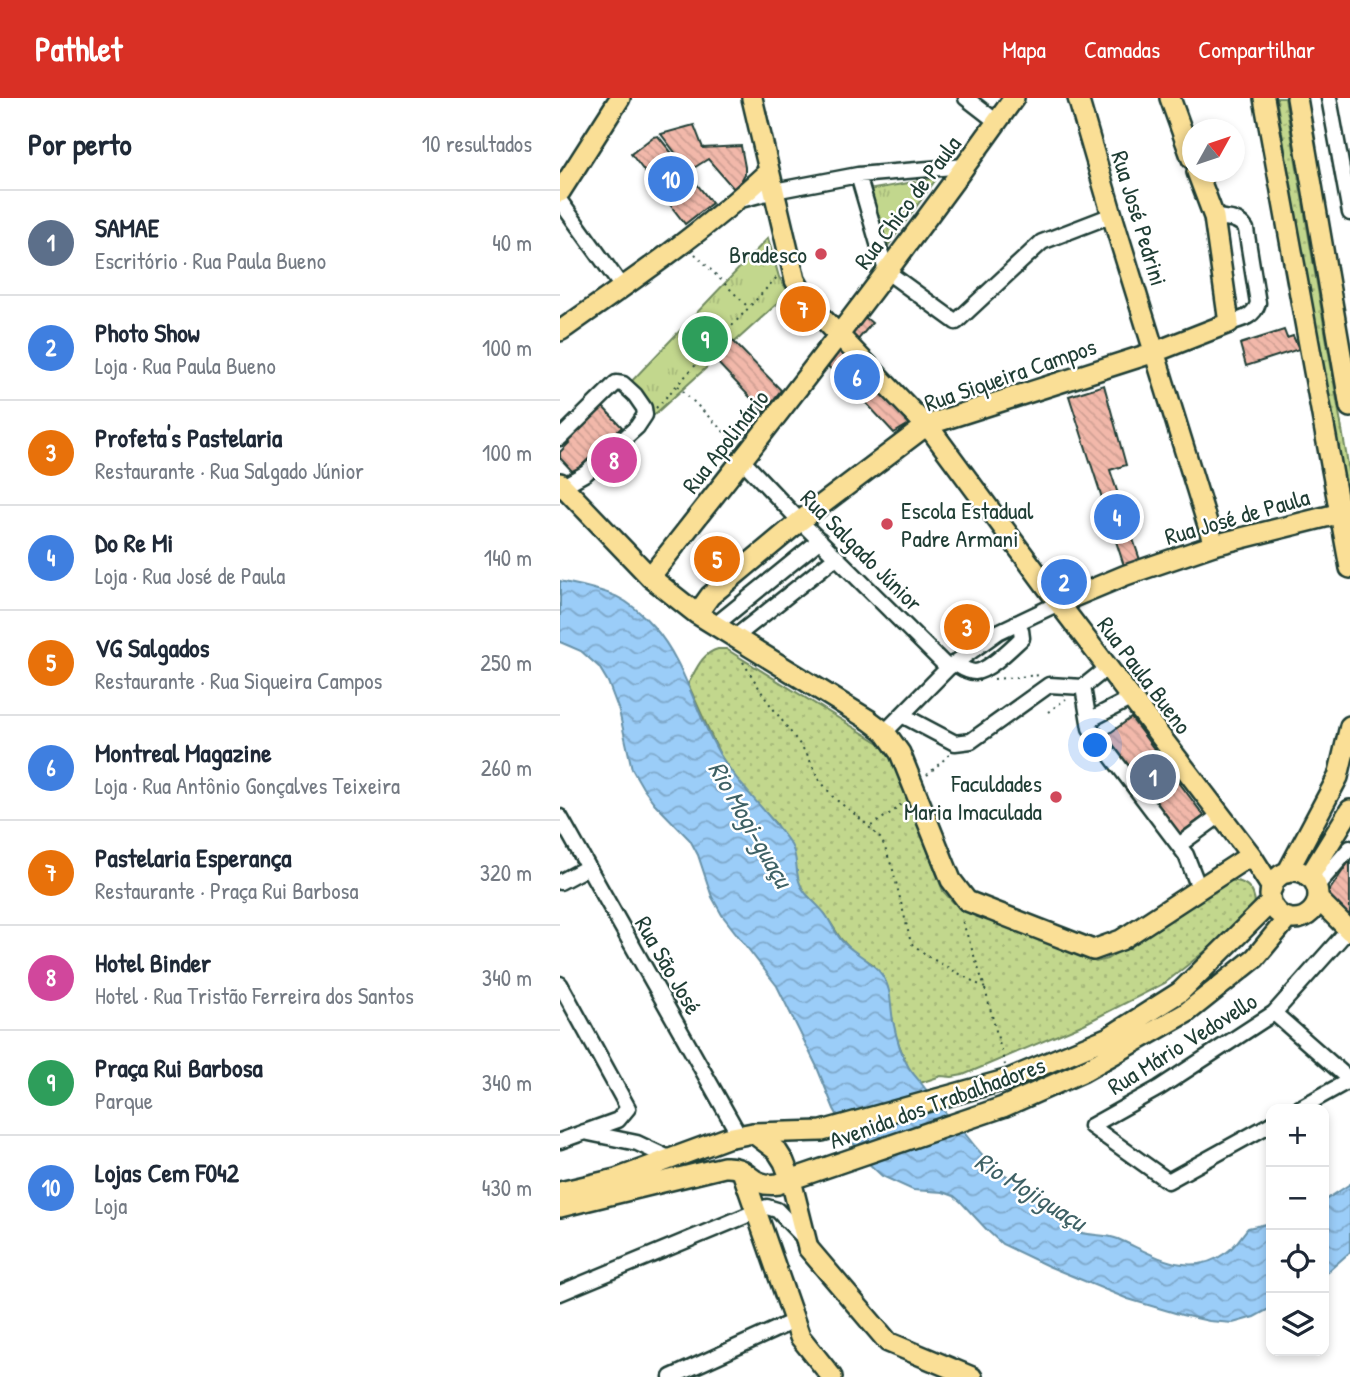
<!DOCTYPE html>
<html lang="pt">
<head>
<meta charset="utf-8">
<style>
	:root { --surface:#fff; --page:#f6f6f7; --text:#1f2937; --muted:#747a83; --line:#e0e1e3; --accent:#d93025 }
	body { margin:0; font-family:"Patrick Hand",sans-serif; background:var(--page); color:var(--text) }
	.controls { position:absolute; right:21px; bottom:21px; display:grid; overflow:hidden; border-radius:14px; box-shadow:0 4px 10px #0003 }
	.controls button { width:63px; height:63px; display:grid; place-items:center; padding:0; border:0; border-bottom:2px solid var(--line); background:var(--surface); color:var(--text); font:35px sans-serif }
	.compass { position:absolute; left:622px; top:21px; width:63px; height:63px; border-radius:50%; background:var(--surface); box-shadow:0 4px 10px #0003; rotate:50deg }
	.you { position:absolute; left:536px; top:648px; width:24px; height:24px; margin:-18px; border:5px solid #fff; border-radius:50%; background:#1a73e8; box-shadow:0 0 0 10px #1a73e833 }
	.badge { display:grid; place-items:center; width:46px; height:46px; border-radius:50%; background:var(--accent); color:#fff; font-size:23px; font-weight:700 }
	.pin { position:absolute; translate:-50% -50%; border:4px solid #fff; box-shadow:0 2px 7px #0006 }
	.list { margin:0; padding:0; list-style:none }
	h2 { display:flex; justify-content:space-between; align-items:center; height:91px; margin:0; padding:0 28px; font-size:30px }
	h2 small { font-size:23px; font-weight:400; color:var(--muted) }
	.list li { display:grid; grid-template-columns:46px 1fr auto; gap:21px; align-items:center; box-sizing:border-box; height:105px; padding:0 28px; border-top:2px solid var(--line) }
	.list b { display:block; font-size:26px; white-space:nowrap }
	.list p { margin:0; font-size:23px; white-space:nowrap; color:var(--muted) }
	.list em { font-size:23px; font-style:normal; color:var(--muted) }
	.icon { flex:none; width:38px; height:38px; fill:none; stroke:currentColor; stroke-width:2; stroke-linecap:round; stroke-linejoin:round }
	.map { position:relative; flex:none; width:790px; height:1279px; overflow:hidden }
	header { display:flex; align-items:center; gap:42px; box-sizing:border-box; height:98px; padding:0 35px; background:var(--accent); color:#fff }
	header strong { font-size:33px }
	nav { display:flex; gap:38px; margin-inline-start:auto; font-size:24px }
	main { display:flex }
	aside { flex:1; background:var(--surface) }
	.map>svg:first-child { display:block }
	.grass { fill:url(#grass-dots); stroke:#708a60; stroke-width:2 }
	.park { fill:url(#park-tufts); stroke:#708a60; stroke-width:2 }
	.water { fill:url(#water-waves); stroke:#6993aa; stroke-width:2 }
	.building { fill:url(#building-back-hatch); stroke:#1f3d34; stroke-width:2 }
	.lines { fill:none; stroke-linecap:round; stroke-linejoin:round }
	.minor-casing { stroke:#1f3d34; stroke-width:19 }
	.major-casing { stroke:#1f3d34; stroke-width:24 }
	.path { stroke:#1f3d34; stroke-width:2; stroke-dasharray:2 5; stroke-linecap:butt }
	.minor { stroke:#fff; stroke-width:14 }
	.major { stroke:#fadf96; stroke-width:19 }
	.poi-dot { fill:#d1495b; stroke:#fff; stroke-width:2.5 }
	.labels { text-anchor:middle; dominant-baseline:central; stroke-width:5; stroke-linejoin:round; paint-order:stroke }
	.street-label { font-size:24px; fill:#1f3d34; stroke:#fff }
	.poi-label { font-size:24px; fill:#1f3d34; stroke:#fff; text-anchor:end }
	.water-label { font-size:26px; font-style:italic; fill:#3e6165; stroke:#fff }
</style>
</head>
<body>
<header>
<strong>Pathlet</strong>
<nav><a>Mapa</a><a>Camadas</a><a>Compartilhar</a></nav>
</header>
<main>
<aside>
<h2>Por perto<small>10 resultados</small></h2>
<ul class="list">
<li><span class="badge" style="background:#5c6f8a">1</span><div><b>SAMAE</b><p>Escritório · Rua Paula Bueno</p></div><em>40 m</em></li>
<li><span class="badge" style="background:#3f7fe0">2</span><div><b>Photo Show</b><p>Loja · Rua Paula Bueno</p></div><em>100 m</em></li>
<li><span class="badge" style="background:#e8710a">3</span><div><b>Profeta's Pastelaria</b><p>Restaurante · Rua Salgado Júnior</p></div><em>100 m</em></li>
<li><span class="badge" style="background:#3f7fe0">4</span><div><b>Do Re Mi</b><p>Loja · Rua José de Paula</p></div><em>140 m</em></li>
<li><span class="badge" style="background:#e8710a">5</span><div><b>VG Salgados</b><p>Restaurante · Rua Siqueira Campos</p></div><em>250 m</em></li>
<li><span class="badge" style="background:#3f7fe0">6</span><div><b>Montreal Magazine</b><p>Loja · Rua Antônio Gonçalves Teixeira</p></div><em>260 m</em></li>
<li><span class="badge" style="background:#e8710a">7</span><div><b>Pastelaria Esperança</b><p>Restaurante · Praça Rui Barbosa</p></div><em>320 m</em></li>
<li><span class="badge" style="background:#d1479c">8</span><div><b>Hotel Binder</b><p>Hotel · Rua Tristão Ferreira dos Santos</p></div><em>340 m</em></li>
<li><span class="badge" style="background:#2e9e5b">9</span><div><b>Praça Rui Barbosa</b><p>Parque</p></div><em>340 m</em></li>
<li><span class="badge" style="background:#3f7fe0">10</span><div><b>Lojas Cem F042</b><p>Loja</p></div><em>430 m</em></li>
</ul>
</aside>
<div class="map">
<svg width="790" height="1279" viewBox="0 0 790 1279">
	<defs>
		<pattern id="grass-dots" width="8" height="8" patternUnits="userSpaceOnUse" patternTransform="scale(1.75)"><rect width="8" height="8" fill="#c2d78d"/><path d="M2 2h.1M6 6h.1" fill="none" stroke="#a6b97a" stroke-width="1.8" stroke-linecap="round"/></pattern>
		<pattern id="park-tufts" width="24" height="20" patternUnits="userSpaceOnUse" patternTransform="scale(1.75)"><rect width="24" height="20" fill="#c2d78d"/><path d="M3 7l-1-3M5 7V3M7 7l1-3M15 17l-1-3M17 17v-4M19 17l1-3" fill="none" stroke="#a6b97a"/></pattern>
		<pattern id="water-waves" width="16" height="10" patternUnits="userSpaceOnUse" patternTransform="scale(1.75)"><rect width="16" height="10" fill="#9bcdf8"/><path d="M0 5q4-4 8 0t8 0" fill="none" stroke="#7ea8ca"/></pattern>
		<pattern id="building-back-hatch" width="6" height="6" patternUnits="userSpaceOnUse" patternTransform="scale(1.75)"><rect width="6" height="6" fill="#f2b8aa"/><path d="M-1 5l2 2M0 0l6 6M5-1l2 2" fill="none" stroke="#cf9f93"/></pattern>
	</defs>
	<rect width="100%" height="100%" fill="#fff"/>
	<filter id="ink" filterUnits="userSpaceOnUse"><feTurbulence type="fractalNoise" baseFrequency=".0143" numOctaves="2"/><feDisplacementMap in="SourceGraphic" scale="14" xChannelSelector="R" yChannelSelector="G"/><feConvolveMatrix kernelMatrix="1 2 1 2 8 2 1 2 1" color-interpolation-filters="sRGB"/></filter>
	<g filter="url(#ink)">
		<path class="grass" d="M716,0h9l65,378v19l-6,1z
			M158,551h8l153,94 10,10 6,12 48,126 10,11 12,9 131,51 11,-3 120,-78c17,-2 28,7 28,24l-27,28 -63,50 -81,41 -121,51 -11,2 -11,-1 -21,7 -12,-16 -12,-30 -4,-20 -18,-52 -22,-14 -11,-12 -16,-25 -20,-21 -6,-10 -23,-59 -36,-39 -20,-30 -32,-71c8,-14 14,-31 30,-35z"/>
		<path class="park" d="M377,80l-50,69 -19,-57z
			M208,140l11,39 10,16 -135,122 -26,-30z"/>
		<path class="water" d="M0,483c43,10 62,10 93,45 34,38 42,89 69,132 20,32 48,55 69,87 7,11 4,24 8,36 3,13 18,22 26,33 6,8 10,19 17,27 12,13 30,19 40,34 10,14 8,29 11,46 3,15 7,31 15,45 3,6 9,12 13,17 14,19 29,35 45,52 10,13 20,25 32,35 12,9 26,14 36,23 14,12 20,30 38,37 15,7 31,3 46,9 37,16 71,41 109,13 9,-6 14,-16 21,-24l23,-5v85l-17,9 -21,6 -24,-2 -27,-6 -54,-16 -80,-33 -46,-22 -14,-13 -27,-29 -7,-6 -11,-4 -30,-2 -31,-14 -16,-15 -14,-20 -18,-32 -18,-44 -39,-79 -55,-71 -10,-18 -14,-42 -8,-15 -35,-36 -12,-16 -11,-19 -13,-58 -11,-29 -9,-15 -18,-16 -21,-9z
			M790,1086v68l-26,23v-74z"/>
		<path class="building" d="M134,27l9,23 38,-2 4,21v7l-4,7 -7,8 -26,-30 -19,12 -28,-37z
			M98,38l54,67 -27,21 -54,-70 22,-17z
			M298,213l14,12 -15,18 -11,-13z
			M724,232l3,8 6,-2 6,13 -53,17 -6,-22z
			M172,242l49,50 -17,22 -50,-53z
			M282,245l72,78 -20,12 -38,-41 -34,-31z
			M544,287l22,80 -16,5 31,93 -16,6 -56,-173z
			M41,307l21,22 -48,46 -14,-15v-6l9,-9 -4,-4z
			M151,447l19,16 -9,8 -18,-13z
			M571,620l73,98 -29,21 -72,-99z
			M790,762v57l-25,-20z"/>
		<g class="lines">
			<defs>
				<path id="minor" d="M406,0l31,24
					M769,0l21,115
					M298,77l28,96 70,51 86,-80 70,-27
					M0,103l62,86
					M177,103l37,-10 84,-16 107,-9
					M654,119c12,1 25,1 32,12l12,74c-4,14 -16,16 -29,20
					M0,340l56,-55 7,1 12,11 9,13 1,7 -8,12 -51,46 -23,13
					M182,362l58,61 148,147
					M154,528l106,-86
					M174,540l102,-81
					M394,565c7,4 13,9 21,9 14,-1 37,-25 47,-34l-1,-8 -5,-7
					M523,589l7,41 96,127 11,28 2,7
					M342,617l53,28 16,-2 78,-56 34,2 25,-20
					M529,622l43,-22
					M325,634l63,-64 50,-36 61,-29
					M0,719l179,318
					M619,747l41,-30
					M0,784l28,-15
					M756,789l34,-39
					M0,886l68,124 -10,12 -58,21
					M714,915l76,67
					M738,1011l52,-29
					M711,1026l-103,57 -77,-55 68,-38 115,-75 74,-83
					M24,1034l53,11 32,15
					M0,1195l207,-86 10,3 28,29
					M111,1279l123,-56"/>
				<path id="major" d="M192,0l43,182 13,23 126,131 130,176 187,245 21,33
					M518,0l34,117 102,330
					M610,0l22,61
					M704,0l86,470
					M737,0l53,309
					M0,94l60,-94
					M0,233c72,-50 145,-100 209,-160
					M0,385l90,94 47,37 172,106 16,12 15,21 51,127 16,21 126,49 28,-10 130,-85
					M90,479c124,-157 248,-316 364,-479
					M499,505l67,-28 88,-30 127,-32 9,-6
					M137,516l13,-18 90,-75 127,-96 228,-73 74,-29 -15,-106 -17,-45
					M710 797a24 24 0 1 1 48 0a24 24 0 1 1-48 0Z
					M727,775l51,-96 12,-51
					M749,779l41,-67
					M758,801l32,32
					M193,1035l24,18 7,11 7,18 17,68 80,94 84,35
					M182,1073l58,166 32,40
					M0,1094l56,-13 111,-41 26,-5 69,-2 187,-52 100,-42 71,-45 91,-90
					M0,1109l164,-40c26,-2 24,21 54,17l225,-77 79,-35 104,-59 69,-55 33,-40"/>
			</defs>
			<use href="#minor" class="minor-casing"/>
			<use href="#major" class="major-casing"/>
			<path class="path" d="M135,156l53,53
				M118,288l58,58
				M96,310l122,-132
				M183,564l23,37 41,55 11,24 16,20 28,22 20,20 11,30 18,73 18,14 56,31 -24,-71
				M434,581l47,-4
				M488,614l18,-13
				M367,677l22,-20
				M311,728l27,-18 4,-6
				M425,891l20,76"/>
			<use href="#minor" class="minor"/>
			<use href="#major" class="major"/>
		</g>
	</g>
	<g class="poi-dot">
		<circle cx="261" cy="156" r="7"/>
		<circle cx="327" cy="426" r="7"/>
		<circle cx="496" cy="699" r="7"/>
	</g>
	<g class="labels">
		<g class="street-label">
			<text transform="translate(347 104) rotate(-53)">Rua Chico de Paula</text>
			<text transform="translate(580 120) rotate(73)">Rua José Pedrini</text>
			<text transform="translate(450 276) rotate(-19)">Rua Siqueira Campos</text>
			<text transform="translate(165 343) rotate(-52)">Rua Apolinário</text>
			<text transform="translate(677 418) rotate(-16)">Rua José de Paula</text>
			<text transform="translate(302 452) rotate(45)">Rua Salgado Júnior</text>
			<text transform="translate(585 577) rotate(53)">Rua Paula Bueno</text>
			<text transform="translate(109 867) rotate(60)">Rua São José</text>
			<text transform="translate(622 945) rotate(-32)">Rua Mário Vedovello</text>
			<text transform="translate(377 1004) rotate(-20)">Avenida dos Trabalhadores</text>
		</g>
		<g class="poi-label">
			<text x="247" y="156">Bradesco</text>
			<text x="341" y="412" text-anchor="start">Escola Estadual<tspan x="341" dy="28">Padre Armani</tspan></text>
			<text x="482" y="685">Faculdades<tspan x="482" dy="28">Maria Imaculada</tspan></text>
		</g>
		<g class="water-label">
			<text transform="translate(191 726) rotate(60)">Rio Mogi-guaçu</text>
			<text transform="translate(471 1093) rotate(32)">Rio Mojiguaçu</text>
		</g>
	</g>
</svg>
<div class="controls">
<button>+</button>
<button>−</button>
<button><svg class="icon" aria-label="locate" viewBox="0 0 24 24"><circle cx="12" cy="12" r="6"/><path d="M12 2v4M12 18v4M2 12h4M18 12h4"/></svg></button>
<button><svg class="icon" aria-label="layers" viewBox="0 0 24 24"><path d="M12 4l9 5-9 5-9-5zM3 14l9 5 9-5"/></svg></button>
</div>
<svg class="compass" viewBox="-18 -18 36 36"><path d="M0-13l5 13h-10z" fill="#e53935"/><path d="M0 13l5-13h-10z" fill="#747a83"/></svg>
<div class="you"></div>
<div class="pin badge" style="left:593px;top:679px;background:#5c6f8a">1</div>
<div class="pin badge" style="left:504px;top:484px;background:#3f7fe0">2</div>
<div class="pin badge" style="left:407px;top:529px;background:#e8710a">3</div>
<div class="pin badge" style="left:557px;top:419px;background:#3f7fe0">4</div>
<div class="pin badge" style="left:157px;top:461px;background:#e8710a">5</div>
<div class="pin badge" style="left:297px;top:279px;background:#3f7fe0">6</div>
<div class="pin badge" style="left:243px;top:211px;background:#e8710a">7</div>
<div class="pin badge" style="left:54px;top:362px;background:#d1479c">8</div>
<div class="pin badge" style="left:145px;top:241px;background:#2e9e5b">9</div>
<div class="pin badge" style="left:111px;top:81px;background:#3f7fe0">10</div>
</div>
</main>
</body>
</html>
